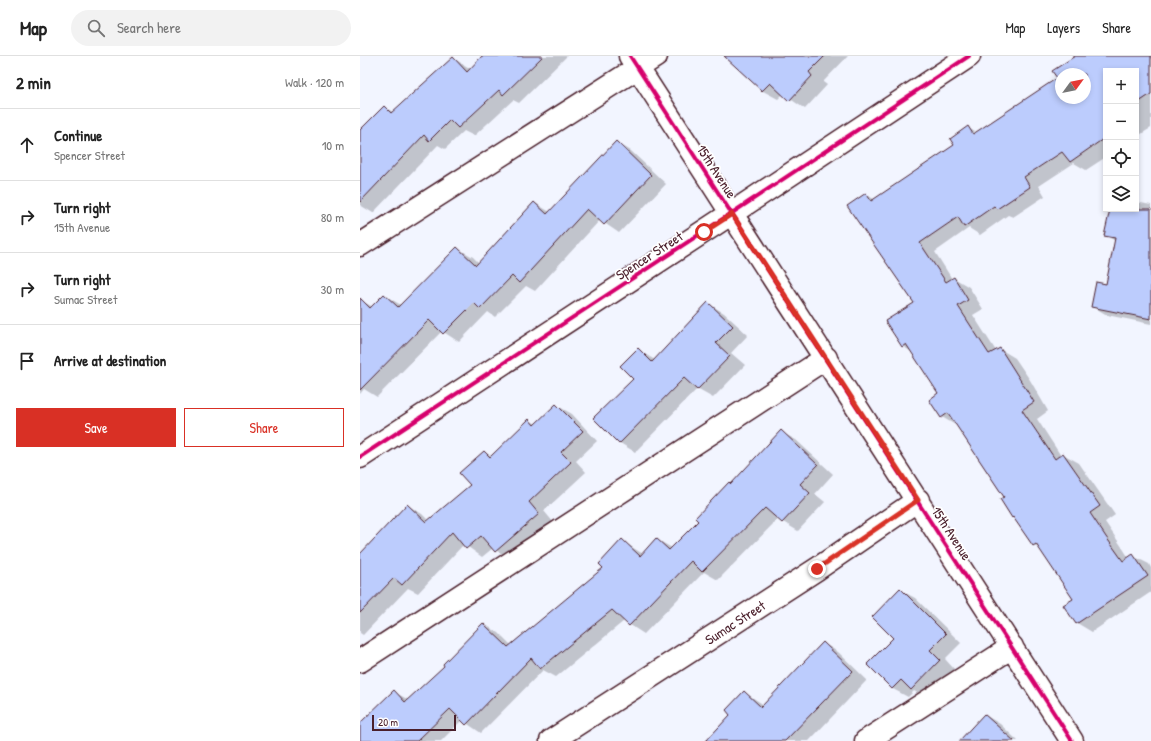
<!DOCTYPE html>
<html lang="en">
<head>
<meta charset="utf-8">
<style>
	:root { --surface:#fff; --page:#f2f2f2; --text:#222; --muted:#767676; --line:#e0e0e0; --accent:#d93025 }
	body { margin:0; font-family:"Patrick Hand",sans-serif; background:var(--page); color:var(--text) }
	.controls { position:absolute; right:12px; top:12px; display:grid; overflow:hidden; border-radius:0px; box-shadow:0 2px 6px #0003 }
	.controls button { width:36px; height:36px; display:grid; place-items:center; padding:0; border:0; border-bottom:1px solid var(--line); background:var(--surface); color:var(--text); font:20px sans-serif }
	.compass { position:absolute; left:695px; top:12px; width:36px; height:36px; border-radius:50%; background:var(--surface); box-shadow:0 2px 6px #0003; rotate:57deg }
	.scale { position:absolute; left:12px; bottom:10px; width:84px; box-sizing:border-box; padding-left:4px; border:2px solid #4a1f2b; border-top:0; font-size:11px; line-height:14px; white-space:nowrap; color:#4a1f2b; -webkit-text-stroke:3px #fff; paint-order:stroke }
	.stop { position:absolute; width:12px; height:12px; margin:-9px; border:3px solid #d93025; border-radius:50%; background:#fff }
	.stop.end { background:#d93025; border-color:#fff; box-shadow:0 1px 4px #0008 }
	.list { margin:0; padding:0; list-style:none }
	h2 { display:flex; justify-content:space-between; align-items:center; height:52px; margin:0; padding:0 16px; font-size:17px }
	h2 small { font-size:13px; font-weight:400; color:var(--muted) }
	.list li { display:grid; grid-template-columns:26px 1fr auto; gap:12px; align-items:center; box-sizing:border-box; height:72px; padding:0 16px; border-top:1px solid var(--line) }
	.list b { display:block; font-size:15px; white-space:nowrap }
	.list p { margin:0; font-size:13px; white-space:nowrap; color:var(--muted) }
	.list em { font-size:13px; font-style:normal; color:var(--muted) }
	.actions { display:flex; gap:8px; padding:12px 16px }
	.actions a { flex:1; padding:9px 0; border:1px solid var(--accent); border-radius:0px; text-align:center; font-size:14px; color:var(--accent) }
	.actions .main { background:var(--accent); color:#fff }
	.icon { flex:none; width:22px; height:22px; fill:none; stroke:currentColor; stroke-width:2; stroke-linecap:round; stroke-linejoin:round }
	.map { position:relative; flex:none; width:791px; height:685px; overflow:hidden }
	header { display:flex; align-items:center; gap:24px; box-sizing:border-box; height:56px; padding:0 20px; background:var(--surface); border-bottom:1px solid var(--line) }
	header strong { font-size:19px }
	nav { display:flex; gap:22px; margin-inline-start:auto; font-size:14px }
	.search { width:280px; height:36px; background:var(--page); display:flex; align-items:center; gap:10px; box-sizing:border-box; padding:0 14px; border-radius:22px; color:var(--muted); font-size:15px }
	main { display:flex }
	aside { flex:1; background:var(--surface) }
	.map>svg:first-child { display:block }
	.shadow { fill:#0003; fill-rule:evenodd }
	.building { fill:#bcccfd; stroke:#4a1f2b; fill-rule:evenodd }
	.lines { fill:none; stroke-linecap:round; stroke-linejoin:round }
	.minor-casing { stroke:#4a1f2b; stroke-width:25 }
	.minor { stroke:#fff; stroke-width:22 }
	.cycleway-casing { stroke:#fff; stroke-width:6 }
	.cycleway { stroke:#d6006c; stroke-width:4 }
	.route { stroke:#d93025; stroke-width:5 }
	.labels { text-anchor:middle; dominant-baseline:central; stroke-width:3.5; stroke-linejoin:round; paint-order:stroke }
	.street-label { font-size:14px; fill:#4a1f2b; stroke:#fff }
</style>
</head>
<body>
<header>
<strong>Map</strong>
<div class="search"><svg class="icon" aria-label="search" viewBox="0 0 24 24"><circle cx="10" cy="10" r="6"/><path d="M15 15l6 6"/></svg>Search here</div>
<nav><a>Map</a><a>Layers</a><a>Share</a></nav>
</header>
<main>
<aside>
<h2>2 min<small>Walk · 120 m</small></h2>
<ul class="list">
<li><svg class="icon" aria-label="ahead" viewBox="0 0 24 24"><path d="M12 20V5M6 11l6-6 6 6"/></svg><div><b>Continue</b><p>Spencer Street</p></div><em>10 m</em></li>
<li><svg class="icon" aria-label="right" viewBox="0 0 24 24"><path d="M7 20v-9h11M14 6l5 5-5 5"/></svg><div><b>Turn right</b><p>15th Avenue</p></div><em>80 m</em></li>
<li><svg class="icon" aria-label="right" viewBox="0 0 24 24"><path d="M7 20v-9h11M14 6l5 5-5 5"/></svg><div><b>Turn right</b><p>Sumac Street</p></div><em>30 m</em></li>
<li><svg class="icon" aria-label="arrive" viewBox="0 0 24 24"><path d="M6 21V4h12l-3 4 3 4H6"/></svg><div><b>Arrive at destination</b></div></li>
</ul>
<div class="actions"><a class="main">Save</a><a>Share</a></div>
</aside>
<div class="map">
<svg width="791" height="685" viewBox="0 0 791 685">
	<rect width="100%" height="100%" fill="#f2f5ff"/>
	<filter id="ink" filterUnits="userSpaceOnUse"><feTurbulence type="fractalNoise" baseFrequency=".025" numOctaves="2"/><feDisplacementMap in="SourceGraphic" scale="8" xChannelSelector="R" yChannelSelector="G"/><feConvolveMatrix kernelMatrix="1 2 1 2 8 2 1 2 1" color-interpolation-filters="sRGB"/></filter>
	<g filter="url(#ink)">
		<path class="shadow" d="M124,0h83l-48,47 -6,-3 -39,36 -10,-5 -19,18 -7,-4 -65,68 -13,-8v-58l24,-40 9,5 60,-54 18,11z
			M381,0h107l-25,26 4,3 -22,24 -22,-15 -5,5 -15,-8 -29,-27z
			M733,0h58v72l-15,9v-66h-30v86l-20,13 -12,-7 -35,23 6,10 -32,21 -5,-2 -28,20 -11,-7 -34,24 17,27 2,-1 15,9 14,22 -10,6 23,36 4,-2 15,9 15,22 18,31 -11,8 24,37 2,-2 16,9 36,52 -10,7 17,25 7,11 4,-2 16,8 2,4v24l-59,40 -15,-9 -3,-24 -34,-50 -6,-4 -18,-26 -3,-1 -12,-18 4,-3 -48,-71 -15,-9 -2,-23 -28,-42 -10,-6 13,-43 -49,-109 9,6 80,-55 13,-17 9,5 82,-55 -5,-7zM701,18h24v24h-24z
			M256,86l15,9 35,33 -47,49 -19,-13 -65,71 -9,-5 -31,31 -7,-5 -29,30 -17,-11 -65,66 -13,-8 -4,5v-92l2,-1 11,6 11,-12 17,10 56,-57 16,9 6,6 56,-60 15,9z
			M776,146l15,3v119l-44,-9 -15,-9 14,-21 9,-44 -9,-6 5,-26h25z
			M349,248l15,9 24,22 -17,18 14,12 -32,33 -16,-9 -62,63 -15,-9 -25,-25 39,-39 4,-29 17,10z
			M196,349l16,9 25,27 -21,20 10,11 -42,39 10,12 -43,37 -18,-12 -11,9 -18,-13 -46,49 -10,-5 -45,47 -3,-2v-78l47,-50 15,9 7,7 42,-36 13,-33 8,4 37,-36 7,4z
			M421,376l15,8 37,34 -18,20 10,8 -27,29 -20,-12 -60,61 -14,-8 -60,62 -20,-13 -68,56 -13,-7 -62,63 -19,-13 -21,21h-81v-17l34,-32 15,8 36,-34 39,-42 15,9 12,12 94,-77 17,-27 21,13 13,-15 16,9z
			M540,534l15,8 46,45 -16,16 10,11 -28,28 -13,-7 -6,6 -15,-8 -25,-25 26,-26z
			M463,587l15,9 29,28 -58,61h-102l25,-26 12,-23 20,13z
			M625,659l15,9 18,17h-58z"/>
		<path class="building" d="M122,0h61l-40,39 -4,-5 -41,38 -8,-8 -21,21 -5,-6 -64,67v-72l24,-24 7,7 62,-56 14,15z
			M364,0h101l-16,16 3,4 -23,25 -19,-18 -8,8z
			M715,0h76v38l-15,10v-33h-30v66l-36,25 -8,-10 -38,25 6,10 -33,22 -3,-3 -30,21 -6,-10 -38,26 26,39 8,-5 14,23 -10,6 31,48 11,-6 14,22 20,32 -12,8 33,49 8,-6 37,53 -10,7 16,24 17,24 10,-7 15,22 -72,48 -13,-19 10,-6 -37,-55 -3,2 -20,-29 -1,1 -12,-19 4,-2 -56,-84 -7,5 -12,-18 9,-7 -32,-49 -4,3 -17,-26 29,-18 -67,-97 19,-13 5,8 83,-56 -4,-6 18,-13 5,8 84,-56 -5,-7zM701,18h24v24h-24z
			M256,85l35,34 -47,50 -17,-16 -68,74 -7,-7 -32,33 -6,-6 -31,31 -14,-14 -69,70v-92l10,10 14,-14 14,13 59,-60 19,18 58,-63 13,12z
			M750,153h41v110l-60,-12 5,-25 10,2 9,-46 -11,-2z
			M348,246l25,24 -17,17 14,13 -33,34 -13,-12 -65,66 -26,-26 40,-39 -13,-13 18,-18 14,14z
			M196,348l27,27 -22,21 10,10 -42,40 10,12 -44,38 -14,-16 -15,13 -14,-17 -50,53 -8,-7 -34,35v-59l47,-50 19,18 44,-37 -11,-12 25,-22 6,6 39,-38 5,6z
			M421,374l37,35 -18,19 10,9 -28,30 -17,-15 -63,64 -11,-11 -62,65 -17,-16 -72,59 -9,-11 -65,67 -16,-16 -33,32h-57v-18l34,-33 11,12 39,-36 -1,-2 40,-41 25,24 95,-79 -4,-4 23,-25 18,17 16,-18 13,12 29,-29 -3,-3 34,-36 2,2z
			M540,532l46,46 -16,16 10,10 -29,30 -10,-10 -9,9 -25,-25 26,-26 -21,-21z
			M463,586l30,29 -68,70h-79l24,-26 -4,-5 18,-19 17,16z
			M624,658l30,27h-55z"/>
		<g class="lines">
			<defs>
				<path id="minor" d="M270,0l442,685
					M0,189l296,-189
					M0,401l372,-244 237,-157
					M0,605l466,-303
					M191,685l266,-172 101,-69
					M506,685l146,-94"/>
			</defs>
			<use href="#minor" class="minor-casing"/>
			<use href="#minor" class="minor"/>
			<defs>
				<path id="cycleway" d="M270,0l442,685
					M0,401l372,-244 237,-157"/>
			</defs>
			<use href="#cycleway" class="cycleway-casing"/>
			<use href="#cycleway" class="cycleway"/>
		</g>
	</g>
	<g class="lines" filter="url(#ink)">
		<path class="route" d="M344,176l28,-18 186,286 -101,69"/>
	</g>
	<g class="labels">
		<g class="street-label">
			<text transform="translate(357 115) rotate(57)">15th Avenue</text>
			<text transform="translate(289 199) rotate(-33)">Spencer Street</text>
			<text transform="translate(592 477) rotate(57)">15th Avenue</text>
			<text transform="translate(375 566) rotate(-33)">Sumac Street</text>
		</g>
	</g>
</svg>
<div class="controls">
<button>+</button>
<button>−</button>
<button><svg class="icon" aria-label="locate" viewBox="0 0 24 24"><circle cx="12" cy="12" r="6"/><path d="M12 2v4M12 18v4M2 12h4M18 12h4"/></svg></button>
<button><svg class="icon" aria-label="layers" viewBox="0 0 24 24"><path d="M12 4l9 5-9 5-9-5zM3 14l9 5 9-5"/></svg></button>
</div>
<svg class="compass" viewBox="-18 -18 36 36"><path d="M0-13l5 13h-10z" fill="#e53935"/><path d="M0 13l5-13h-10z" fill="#767676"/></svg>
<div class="scale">20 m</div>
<div class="stop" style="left:344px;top:176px"></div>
<div class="stop end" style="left:457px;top:513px"></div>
</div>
</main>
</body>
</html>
